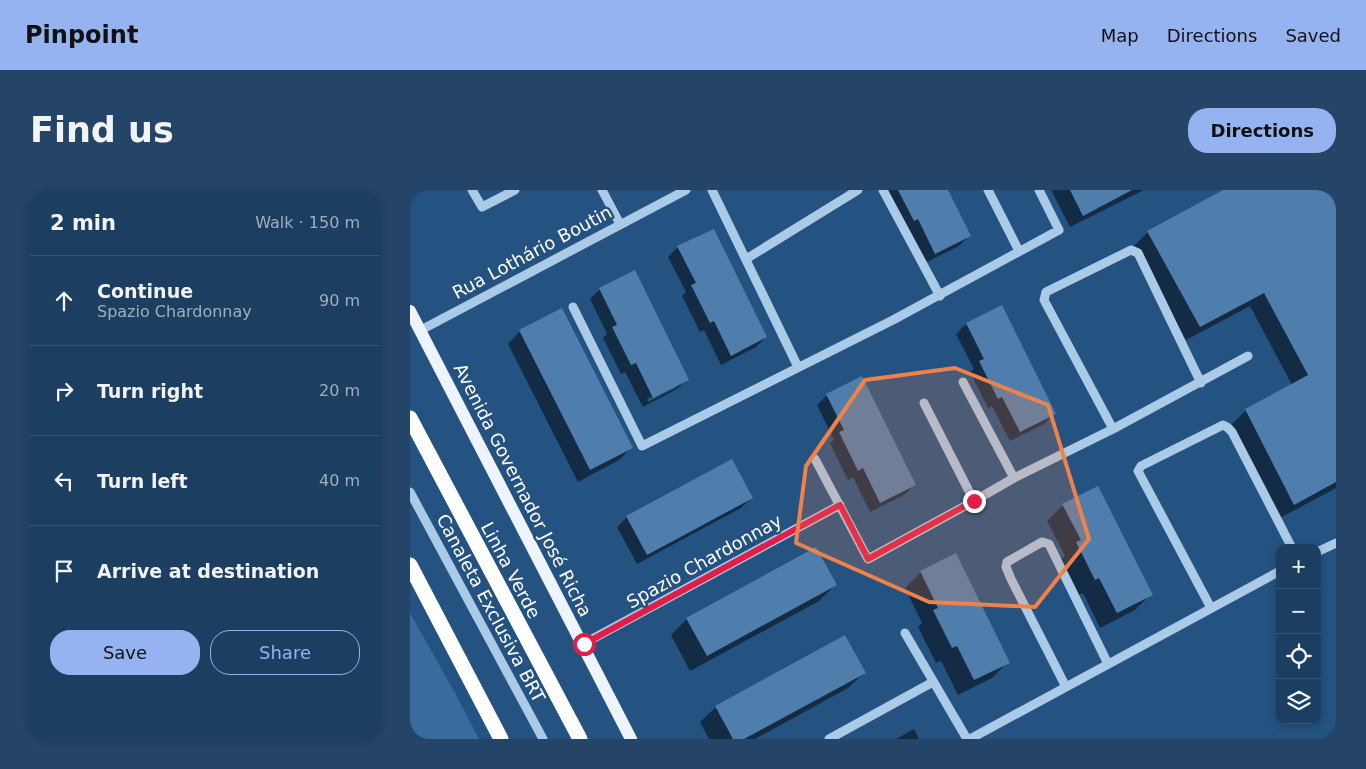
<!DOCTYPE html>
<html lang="en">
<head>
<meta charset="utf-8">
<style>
	:root { --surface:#1b3e61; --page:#244567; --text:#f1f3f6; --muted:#a0aebd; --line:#395776; --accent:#95b2f1 }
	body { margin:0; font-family:"DejaVu Sans",sans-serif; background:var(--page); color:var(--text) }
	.controls { position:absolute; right:15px; bottom:15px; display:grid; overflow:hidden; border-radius:10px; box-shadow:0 2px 8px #0003 }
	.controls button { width:45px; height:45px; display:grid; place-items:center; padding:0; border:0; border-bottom:1px solid var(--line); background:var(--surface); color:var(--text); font:25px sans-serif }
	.stop { position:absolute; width:15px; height:15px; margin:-11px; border:4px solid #e11d48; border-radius:50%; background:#fff }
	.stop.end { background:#e11d48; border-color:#fff; box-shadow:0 1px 5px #0008 }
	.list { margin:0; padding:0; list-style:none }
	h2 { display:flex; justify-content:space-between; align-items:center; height:65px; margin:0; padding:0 20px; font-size:21px }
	h2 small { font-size:16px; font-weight:400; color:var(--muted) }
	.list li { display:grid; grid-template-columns:32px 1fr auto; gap:15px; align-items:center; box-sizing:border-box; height:90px; padding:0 20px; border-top:1px solid var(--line) }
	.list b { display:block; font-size:19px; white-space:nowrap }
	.list p { margin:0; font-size:16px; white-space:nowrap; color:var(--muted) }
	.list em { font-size:16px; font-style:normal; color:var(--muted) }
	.actions { display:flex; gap:10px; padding:15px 20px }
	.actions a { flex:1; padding:11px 0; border:1px solid var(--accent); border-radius:20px; text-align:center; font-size:18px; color:var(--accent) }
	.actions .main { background:var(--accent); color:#111 }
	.icon { flex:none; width:28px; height:28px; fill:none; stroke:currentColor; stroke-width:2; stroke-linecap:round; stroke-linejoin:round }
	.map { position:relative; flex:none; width:926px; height:549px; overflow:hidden; border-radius:20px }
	header { display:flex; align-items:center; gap:30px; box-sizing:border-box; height:70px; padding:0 25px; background:var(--accent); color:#111 }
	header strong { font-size:24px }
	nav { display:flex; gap:28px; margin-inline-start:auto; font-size:18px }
	.intro { display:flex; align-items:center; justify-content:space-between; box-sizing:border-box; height:120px; padding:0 30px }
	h1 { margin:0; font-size:35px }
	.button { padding:12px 22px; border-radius:20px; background:var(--accent); color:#111; font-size:18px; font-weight:700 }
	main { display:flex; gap:30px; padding:0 30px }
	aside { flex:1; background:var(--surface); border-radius:20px; box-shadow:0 2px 8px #0003 }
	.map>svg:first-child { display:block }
	.green { fill:#386c9f }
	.shadow { fill:#0007; fill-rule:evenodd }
	.building { fill:#507eac }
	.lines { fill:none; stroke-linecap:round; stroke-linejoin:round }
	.minor { stroke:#abcae7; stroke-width:9 }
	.major { stroke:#edf4fd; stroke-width:12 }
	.highway { stroke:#fff; stroke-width:15 }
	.route { stroke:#e11d48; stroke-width:6 }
	.marked { fill:#ee8249; fill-opacity:0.2; stroke:#ee8249; stroke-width:4; stroke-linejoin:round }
	.labels { text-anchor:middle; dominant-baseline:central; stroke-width:5; stroke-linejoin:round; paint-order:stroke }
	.street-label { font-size:18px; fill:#fff; stroke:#245281 }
</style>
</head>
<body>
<header>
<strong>Pinpoint</strong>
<nav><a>Map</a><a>Directions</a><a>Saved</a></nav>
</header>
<div class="intro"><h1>Find us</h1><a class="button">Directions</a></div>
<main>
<aside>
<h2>2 min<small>Walk · 150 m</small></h2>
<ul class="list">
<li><svg class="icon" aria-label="ahead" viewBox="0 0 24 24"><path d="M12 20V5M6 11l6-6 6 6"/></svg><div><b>Continue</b><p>Spazio Chardonnay</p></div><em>90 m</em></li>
<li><svg class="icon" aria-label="right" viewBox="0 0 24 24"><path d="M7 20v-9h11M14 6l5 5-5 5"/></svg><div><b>Turn right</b></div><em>20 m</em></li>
<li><svg class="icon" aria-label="left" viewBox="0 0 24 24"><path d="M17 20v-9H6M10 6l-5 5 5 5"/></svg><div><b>Turn left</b></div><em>40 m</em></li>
<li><svg class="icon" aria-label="arrive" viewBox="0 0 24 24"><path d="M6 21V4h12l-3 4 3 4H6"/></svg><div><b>Arrive at destination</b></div></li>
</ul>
<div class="actions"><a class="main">Save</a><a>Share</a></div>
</aside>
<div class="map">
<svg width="926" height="549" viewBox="0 0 926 549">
	<rect width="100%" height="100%" fill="#245281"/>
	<path class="green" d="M0,423l44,78 25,48h-63l-6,-12z"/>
	<path class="shadow" d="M479,0h58l22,46 -10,10 -34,17 -40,-69z
		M641,0h93l-74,37z
		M816,0h106l4,7v291l-56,30 -48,-94 14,-14 46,-25 -42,-79 -64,34 -52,-94 14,-14z
		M268,57l88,90 -10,10 -35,18 -17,-35 -4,2 -18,-36 4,-4 -18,-35z
		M224,82l53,107 -10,10 -34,18 -18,-35 -4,2 -18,-36 4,-4 -17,-35 10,-10zM267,194v3l-29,15 -1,-3z
		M556,134l88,90 -10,10 -34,17 -18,-35 -4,2 -18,-36 4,-3 -18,-35z
		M110,141l111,117 -12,12 -41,22 -70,-138z
		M417,205l87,90 -10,10 -34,17 -17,-35 -5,3 -18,-37 4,-3 -17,-35z
		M341,308l-10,10 -104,56 -20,-37 10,-10z
		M653,315l88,89 -16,16 -35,18 -17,-35 -4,2 -18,-36 4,-3 -18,-35z
		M545,365l53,107 -16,16 -34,17 -17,-34 -5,2 -18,-36 4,-4 -17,-35 16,-16z
		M425,395l-16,16 -129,70 -19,-36 16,-16z
		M454,483l-16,15 -93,51h-46l-9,-17 16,-15z
		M504,539l5,10h-23z"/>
	<path class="building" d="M488,0h50l23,46 -36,18 -17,-35 -4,2z
		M660,0h62l-49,26z
		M813,0h113v292l-42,23 -49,-96 63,-34 -44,-82 -64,34 -53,-96z
		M304,39l53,108 -36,19 -17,-35 -4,2 -19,-38 5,-2 -19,-37z
		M225,80l54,110 -36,18 -17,-35 -5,2 -19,-38 5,-2 -18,-37z
		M592,115l54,109 -36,18 -18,-35 -4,2 -19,-38 5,-2 -18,-36z
		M152,118l71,140 -43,22 -71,-140z
		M452,186l54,109 -36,18 -17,-35 -5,3 -19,-39 5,-2 -18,-36z
		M322,269l21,39 -106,57 -21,-39z
		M688,296l55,109 -36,18 -18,-35 -4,2 -19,-38 5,-2 -19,-36z
		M406,357l21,38 -130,71 -21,-38z
		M546,363l54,110 -36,17 -17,-34 -5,2 -19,-38 5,-2 -18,-37z
		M435,445l21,38 -122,66h-11l-18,-33z"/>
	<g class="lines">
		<path class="minor" d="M62,0l10,17 33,-17
			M192,0l18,34
			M302,0l86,177
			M473,0l57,106
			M578,0l31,61
			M336,69l112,-69
			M163,117l69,139 251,-126 166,-90 -20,-40
			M11,140l265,-140
			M553,192l51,96
			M514,213l50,98
			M703,239l-69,-129 2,-8 85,-42 7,3 63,130
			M405,269l53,100 106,-58 40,-23 99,-49 135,-73
			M0,302l133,247
			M907,362l19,-9
			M801,418l-73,-137 3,-5 82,-41 4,2 5,5 60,116
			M495,443l62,106
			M173,454l257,-139
			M656,497l-55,-108 -5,-12 1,-5 35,-20 7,2 59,120
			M419,549l104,-57
			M560,549l310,-168"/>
		<path class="major" d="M0,121l221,428"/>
		<path class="highway" d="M0,228l170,321
			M0,375l91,174"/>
	</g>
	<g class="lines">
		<path class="route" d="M174,454l256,-139 28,54 106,-58"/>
	</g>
	<path class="marked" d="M545,178l93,37 41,134 -54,68 -106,-5 -133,-59 10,-77 59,-86z"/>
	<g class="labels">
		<g class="street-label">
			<text transform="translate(122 62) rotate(-28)">Rua Lothário Boutin</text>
			<text transform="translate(113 300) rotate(63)">Avenida Governador José Richa</text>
			<text transform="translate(294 371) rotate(-29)">Spazio Chardonnay</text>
			<text transform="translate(101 380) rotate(62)">Linha Verde</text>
			<text transform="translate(81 418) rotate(62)">Canaleta Exclusiva BRT</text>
		</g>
	</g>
</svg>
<div class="controls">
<button>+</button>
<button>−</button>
<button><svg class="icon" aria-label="locate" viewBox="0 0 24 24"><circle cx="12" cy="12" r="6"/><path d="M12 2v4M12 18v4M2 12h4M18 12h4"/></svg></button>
<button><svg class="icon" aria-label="layers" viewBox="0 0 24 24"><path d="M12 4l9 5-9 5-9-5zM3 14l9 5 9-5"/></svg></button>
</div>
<div class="stop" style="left:174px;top:454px"></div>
<div class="stop end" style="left:564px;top:311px"></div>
</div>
</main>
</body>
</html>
